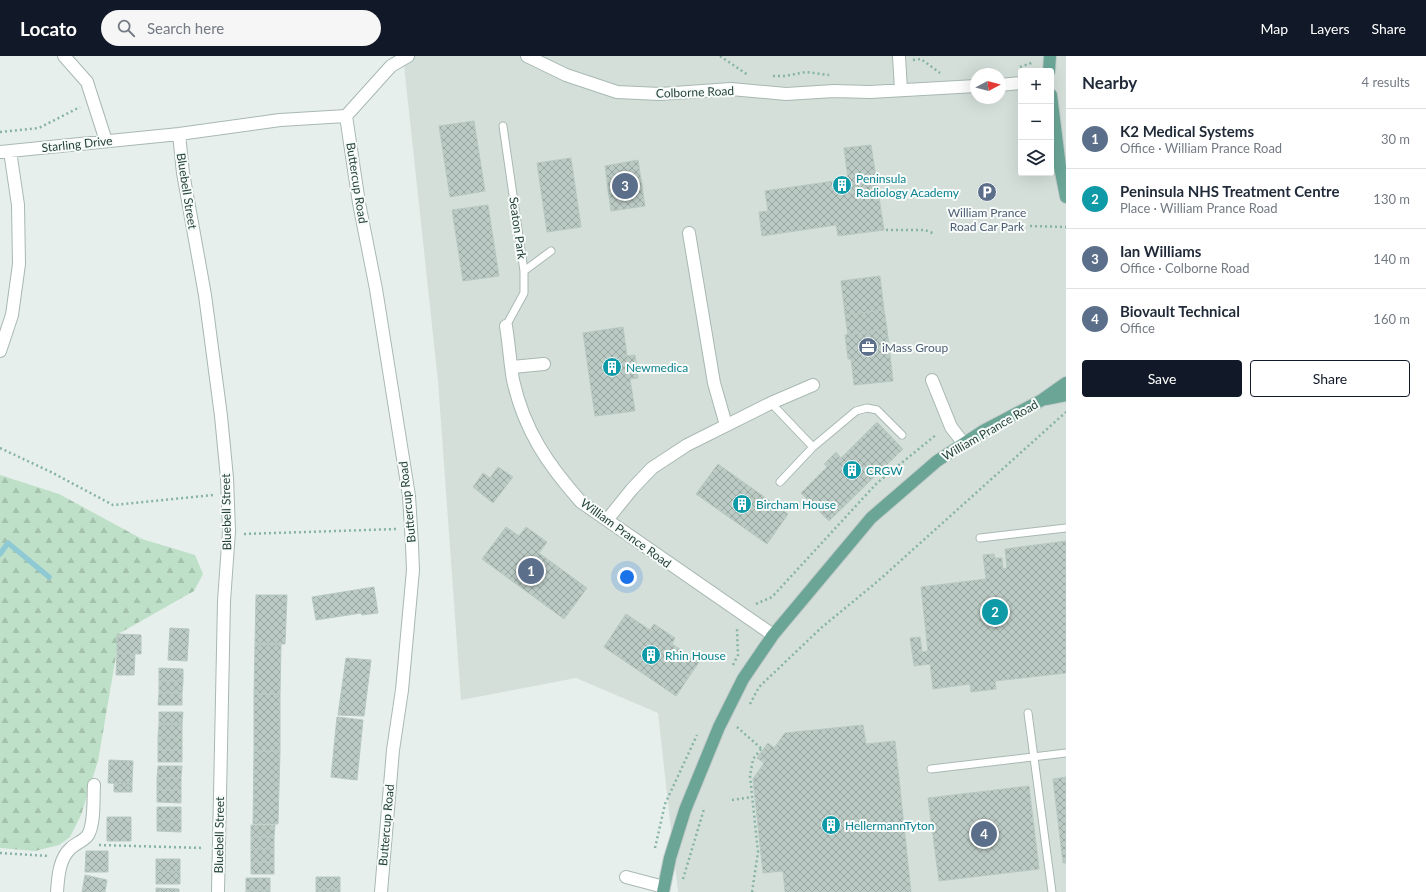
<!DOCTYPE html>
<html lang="en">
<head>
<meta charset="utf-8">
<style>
	:root { --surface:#fff; --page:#f6f6f7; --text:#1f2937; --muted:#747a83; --line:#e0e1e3; --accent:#111827 }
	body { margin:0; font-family:Lato,sans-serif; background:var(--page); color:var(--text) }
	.controls { position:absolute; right:12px; top:12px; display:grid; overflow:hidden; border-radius:4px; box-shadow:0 4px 16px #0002 }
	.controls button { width:36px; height:36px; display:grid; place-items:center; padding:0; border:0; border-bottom:1px solid var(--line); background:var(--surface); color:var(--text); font:20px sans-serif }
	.compass { position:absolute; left:970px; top:12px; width:36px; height:36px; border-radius:50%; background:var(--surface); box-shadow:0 4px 16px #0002; rotate:83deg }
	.you { position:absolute; left:627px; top:521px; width:14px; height:14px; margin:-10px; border:3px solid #fff; border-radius:50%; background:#1a73e8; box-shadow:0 0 0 6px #1a73e833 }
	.badge { display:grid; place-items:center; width:26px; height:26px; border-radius:50%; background:var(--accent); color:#fff; font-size:13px; font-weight:700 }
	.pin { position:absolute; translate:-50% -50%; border:2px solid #fff; box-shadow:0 1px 4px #0006 }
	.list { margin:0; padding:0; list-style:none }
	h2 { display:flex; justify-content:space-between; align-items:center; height:52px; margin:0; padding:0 16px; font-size:17px }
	h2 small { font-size:13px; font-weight:400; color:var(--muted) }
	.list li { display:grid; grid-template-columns:26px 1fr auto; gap:12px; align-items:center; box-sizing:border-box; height:60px; padding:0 16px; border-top:1px solid var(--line) }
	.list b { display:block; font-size:15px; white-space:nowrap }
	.list p { margin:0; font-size:13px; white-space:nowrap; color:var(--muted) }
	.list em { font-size:13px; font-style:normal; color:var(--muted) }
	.actions { display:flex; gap:8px; padding:12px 16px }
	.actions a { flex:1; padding:9px 0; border:1px solid var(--accent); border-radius:4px; text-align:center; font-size:14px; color:var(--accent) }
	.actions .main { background:var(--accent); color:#fff }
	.icon { flex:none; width:22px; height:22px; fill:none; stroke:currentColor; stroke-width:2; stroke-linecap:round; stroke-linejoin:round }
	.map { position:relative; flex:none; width:1066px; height:836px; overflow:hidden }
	header { display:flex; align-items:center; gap:24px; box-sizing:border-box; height:56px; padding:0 20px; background:var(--accent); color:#fff }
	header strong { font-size:19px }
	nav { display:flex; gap:22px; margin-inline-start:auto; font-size:14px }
	.search { width:280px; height:36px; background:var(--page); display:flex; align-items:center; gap:10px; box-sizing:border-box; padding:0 14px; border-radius:22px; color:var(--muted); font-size:15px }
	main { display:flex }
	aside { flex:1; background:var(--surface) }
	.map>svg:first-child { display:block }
	.built { fill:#d4dfda; fill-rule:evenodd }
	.forest { fill:url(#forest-firs) }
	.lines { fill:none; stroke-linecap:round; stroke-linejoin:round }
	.stream { stroke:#8ec9d4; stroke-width:5.5 }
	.building { fill:url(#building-cross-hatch); stroke:#b8c9c2 }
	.service-casing { stroke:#a8b8b2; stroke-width:9 }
	.minor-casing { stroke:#a8b8b2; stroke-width:14 }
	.primary-casing { stroke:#c2cac8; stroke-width:14 }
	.path { stroke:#86b3a5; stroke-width:2.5; stroke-dasharray:2 3; stroke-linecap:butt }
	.service { stroke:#fff; stroke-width:7 }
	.minor { stroke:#fff; stroke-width:12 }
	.primary { stroke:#6aa596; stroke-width:12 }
	.labels { text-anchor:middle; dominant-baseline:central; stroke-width:4; stroke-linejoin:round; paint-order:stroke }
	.street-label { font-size:12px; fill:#24423a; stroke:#f7fbf9 }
	.culture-label { font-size:12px; fill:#0d838f; stroke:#f7fbf9; text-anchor:start }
	.service-label { font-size:12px; fill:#4e5e75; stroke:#f7fbf9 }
</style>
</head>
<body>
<header>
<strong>Locato</strong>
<div class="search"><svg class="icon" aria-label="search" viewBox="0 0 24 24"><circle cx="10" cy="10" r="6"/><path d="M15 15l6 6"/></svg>Search here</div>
<nav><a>Map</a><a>Layers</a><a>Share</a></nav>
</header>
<main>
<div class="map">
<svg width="1066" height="836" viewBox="0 0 1066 836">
	<defs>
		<pattern id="forest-firs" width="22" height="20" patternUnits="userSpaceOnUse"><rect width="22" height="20" fill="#bfe0c8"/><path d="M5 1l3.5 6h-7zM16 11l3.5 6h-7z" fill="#a4c1ad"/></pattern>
		<pattern id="building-cross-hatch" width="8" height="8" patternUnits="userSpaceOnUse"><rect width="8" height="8" fill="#bbcac4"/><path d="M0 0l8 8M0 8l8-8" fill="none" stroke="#98a6a0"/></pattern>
	</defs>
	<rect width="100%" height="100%" fill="#e6efeb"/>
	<path class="built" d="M403,0h663v836h-388l-20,-179 -82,-35 -115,22 -23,-319zM1021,15h30v102h-30zM976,18h24v24h-24z"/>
	<path class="forest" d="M0,419l59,19 83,45 53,16 8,19 -9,17 -74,42 -22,128 -17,54 -11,22 -11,8 -24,6 -35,-3z"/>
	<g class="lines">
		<path class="stream" d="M0,498l8,-11 41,34"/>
	</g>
	<path class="building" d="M474,65l11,70 -35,6 -11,-71z
		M871,89l13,85 -46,6 -2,-11 -74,11 -3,-24 9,-1 -3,-20 83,-12 -4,-31z
		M571,102l10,69 -34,5 -10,-69z
		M638,104l7,46 -34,5 -6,-45z
		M488,149l11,71 -36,5 -11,-71z
		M880,220l4,34 -39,5 -4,-34z
		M884,254l3,19 -39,6 -3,-20z
		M623,271l4,29 8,-1 3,23 -8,1 5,32 -40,5 -12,-83z
		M887,273l6,52 -39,4 -3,-26h-3l-3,-24z
		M877,366l26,27 -74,72 -28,-28 26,-26 -3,-3 12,-12 5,6z
		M718,408l70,50 -21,30 -71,-50z
		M498,411l15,10 -20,26 -20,-16 10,-14 7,5z
		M506,471l13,9 7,-9 21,15 -8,11 48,35 -23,31 -82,-60z
		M1066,485v132l-71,8 1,8 -25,3 -1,-8 -37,5 -3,-25 -16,2 -4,-28 10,-1 2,15 6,-1 -7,-64 65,-8 -3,-24 11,-1 1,4h7l1,11 4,-1 -2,-19z
		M374,531l4,26 -16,2 -1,-2 -45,7 -4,-23z
		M256,539h31l-2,49h-30z
		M626,558l24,16 4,-6 21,14 -3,6 27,18 -23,34 -72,-49z
		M170,572l19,1 -2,32 -19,-1z
		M117,578l24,1v19l-24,-1z
		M255,588h26l-1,50h-26z
		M117,597l18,1 -1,21h-18z
		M346,602l25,2 -7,56 -26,-1z
		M159,612l24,1v12h-24z
		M159,625h24l-1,12h-23z
		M159,637h23v12h-24z
		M254,638h26v57h-26z
		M159,656h24l-1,12h-23z
		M337,661l26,3 -6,60 -26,-3z
		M159,668h23v14l-24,-1z
		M863,669l3,19 29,-3 16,151h-126l-2,-21 -20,2 -10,-94 11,-16 -7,-5 11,-15 6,5 11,-15z
		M158,681l24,1v12h-24z
		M158,694h24v12h-24z
		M254,695h26l-2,73h-25z
		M109,704l24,1 -1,23 -24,-1z
		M158,710h24l-1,12h-24z
		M1066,721v86h-3l-10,-84z
		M157,722h24v12h-24z
		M114,727l18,1v8h-18z
		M1029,730l10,83 -100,12 -11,-83z
		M157,734h24v13l-24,-1z
		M157,751h24v12h-24z
		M107,761h24v24h-24z
		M157,763h24v13l-24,-1z
		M251,769h24l-1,12h-23z
		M251,781h23v12h-23z
		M251,793h23v13h-23z
		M86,795h22v21h-23z
		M156,803h24v13l-24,-1z
		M251,806h23v12h-23z
		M156,815l24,1v12h-24z
		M85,819l22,5 -2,12h-23z
		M316,821h24v12h-24z
		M246,822h24v12h-24z
		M156,832l23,1v3h-23z
		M316,833h24v3h-24z
		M246,834h24v2h-24z"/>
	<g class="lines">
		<defs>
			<path id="service" d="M503,70l21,145v22l-18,33
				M524,215l27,-20
				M771,347l42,44 43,-36 11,-3 10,2 25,25
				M780,426l33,-35
				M980,482l86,-10
				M1028,657l24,179
				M931,713l135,-16"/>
			<path id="minor" d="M64,0l23,26 19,59
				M527,0l39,19 51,17 43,2 71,-5 55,5 48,-3 36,1 106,-6
				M899,0l2,34
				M1000,29l21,-2
				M346,60l13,87 17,86 33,207 3,49 1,25 -11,120 -9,60 -12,142
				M346,60l45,-50 17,-10
				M179,78l4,39 22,122 16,121 6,62 2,53 -5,70 -6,291
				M0,96l179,-18 101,-14 66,-4
				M689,177l25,150 12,42
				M506,270c3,18 4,37 7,54 11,50 35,85 68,122l192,133
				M0,295l12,-36 7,-51 -1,-59 -8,-54
				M512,311l32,-3
				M932,324l19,47 13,17
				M607,464l25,-31 20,-21 35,-23 84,-42 42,-18
				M626,821l38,10
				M57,836c1,-14 2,-34 14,-44 5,-5 13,-7 17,-13 7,-12 5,-36 6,-50"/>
			<path id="primary" d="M1049,15l1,-15
				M1051,39l9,72 6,30
				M1047,343l19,-4
				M663,836l7,-34 15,-48 34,-83 24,-48 30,-44 98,-117 66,-57 46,-30 59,-31 24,-17"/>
		</defs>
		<use href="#service" class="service-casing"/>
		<use href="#minor" class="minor-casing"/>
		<use href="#primary" class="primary-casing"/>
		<path class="path" d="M720,0l28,19
			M913,4l8,-1 19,14
			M1020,11l14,-5
			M773,20h12l21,-4 23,3
			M0,76l39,-4 41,-21
			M1030,170l36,1
			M886,174h39l10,4
			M0,392l51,24 62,33 100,-10
			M244,478l153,-5
			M756,548l16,-7 105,-114 60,-49
			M733,609l5,-10 -1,-26
			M750,648l9,-17 62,-59 57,-47 188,-169
			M737,671l26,23
			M732,744l20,-3
			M99,789l105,3
			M655,792l10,-44 32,-69
			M0,797l49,3
			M683,823l21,-70
			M752,836l6,-40 -8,-76 3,-17 8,-10"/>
		<use href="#service" class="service"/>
		<use href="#minor" class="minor"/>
		<use href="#primary" class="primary"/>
	</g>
	<defs>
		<symbol id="building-disc" viewBox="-11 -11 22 22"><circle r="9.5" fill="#0f9aa8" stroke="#f7fbf9"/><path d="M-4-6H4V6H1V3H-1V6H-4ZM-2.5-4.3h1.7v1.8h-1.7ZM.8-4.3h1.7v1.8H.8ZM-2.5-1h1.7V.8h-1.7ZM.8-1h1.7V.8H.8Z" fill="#fff"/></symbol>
		<symbol id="parking-disc" viewBox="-11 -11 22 22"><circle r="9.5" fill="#5c6f8a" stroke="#f7fbf9"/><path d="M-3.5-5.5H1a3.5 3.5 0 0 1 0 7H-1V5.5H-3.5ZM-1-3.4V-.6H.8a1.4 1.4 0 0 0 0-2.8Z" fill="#fff"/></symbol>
		<symbol id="office-disc" viewBox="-11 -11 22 22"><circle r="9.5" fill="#5c6f8a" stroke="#f7fbf9"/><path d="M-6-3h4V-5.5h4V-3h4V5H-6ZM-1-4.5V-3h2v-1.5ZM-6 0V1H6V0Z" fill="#fff"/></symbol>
	</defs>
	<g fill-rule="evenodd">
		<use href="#building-disc" x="831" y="118" width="22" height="22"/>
		<use href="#parking-disc" x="976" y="125" width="22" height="22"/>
		<use href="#office-disc" x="857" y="280" width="22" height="22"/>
		<use href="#building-disc" x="601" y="300" width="22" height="22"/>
		<use href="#building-disc" x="841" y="403" width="22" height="22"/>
		<use href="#building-disc" x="731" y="437" width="22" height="22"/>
		<use href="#building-disc" x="640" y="588" width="22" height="22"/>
		<use href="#building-disc" x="820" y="758" width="22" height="22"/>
	</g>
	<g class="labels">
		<g class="street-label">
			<text transform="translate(695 36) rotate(-2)">Colborne Road</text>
			<text transform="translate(77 88) rotate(-6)">Starling Drive</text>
			<text transform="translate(357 127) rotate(81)">Buttercup Road</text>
			<text transform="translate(187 135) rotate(81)">Bluebell Street</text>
			<text transform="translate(518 172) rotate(82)">Seaton Park</text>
			<text transform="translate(990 374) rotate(-30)">William Prance Road</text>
			<text transform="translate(407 446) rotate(-96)">Buttercup Road</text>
			<text transform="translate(226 456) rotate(-91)">Bluebell Street</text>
			<text transform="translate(626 477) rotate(36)">William Prance Road</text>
			<text transform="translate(386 769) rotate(-85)">Buttercup Road</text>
			<text transform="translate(219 779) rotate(-89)">Bluebell Street</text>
		</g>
		<g class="culture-label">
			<text x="856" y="122">Peninsula<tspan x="856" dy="14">Radiology Academy</tspan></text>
			<text x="626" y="311">Newmedica</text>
			<text x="866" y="414">CRGW</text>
			<text x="756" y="448">Bircham House</text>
			<text x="665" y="599">Rhin House</text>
			<text x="845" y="769">HellermannTyton</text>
		</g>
		<g class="service-label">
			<text x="987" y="156">William Prance<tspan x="987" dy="14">Road Car Park</tspan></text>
			<text x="882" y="291" text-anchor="start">iMass Group</text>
		</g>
	</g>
</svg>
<div class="controls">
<button>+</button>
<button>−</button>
<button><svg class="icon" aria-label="layers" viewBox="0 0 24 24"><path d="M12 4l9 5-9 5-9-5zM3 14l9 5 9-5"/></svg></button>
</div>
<svg class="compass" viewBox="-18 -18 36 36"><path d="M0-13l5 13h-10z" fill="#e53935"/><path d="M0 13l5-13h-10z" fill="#747a83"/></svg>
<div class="you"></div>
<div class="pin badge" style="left:531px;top:515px;background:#5c6f8a">1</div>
<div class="pin badge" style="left:995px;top:556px;background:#0f9aa8">2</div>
<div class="pin badge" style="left:625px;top:130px;background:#5c6f8a">3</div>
<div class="pin badge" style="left:984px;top:778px;background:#5c6f8a">4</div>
</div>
<aside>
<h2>Nearby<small>4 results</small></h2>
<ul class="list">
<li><span class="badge" style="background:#5c6f8a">1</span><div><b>K2 Medical Systems</b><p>Office · William Prance Road</p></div><em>30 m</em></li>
<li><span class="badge" style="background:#0f9aa8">2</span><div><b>Peninsula NHS Treatment Centre</b><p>Place · William Prance Road</p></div><em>130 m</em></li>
<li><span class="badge" style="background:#5c6f8a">3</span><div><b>Ian Williams</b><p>Office · Colborne Road</p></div><em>140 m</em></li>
<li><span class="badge" style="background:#5c6f8a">4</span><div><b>Biovault Technical</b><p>Office</p></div><em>160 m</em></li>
</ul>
<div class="actions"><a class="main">Save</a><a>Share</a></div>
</aside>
</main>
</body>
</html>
